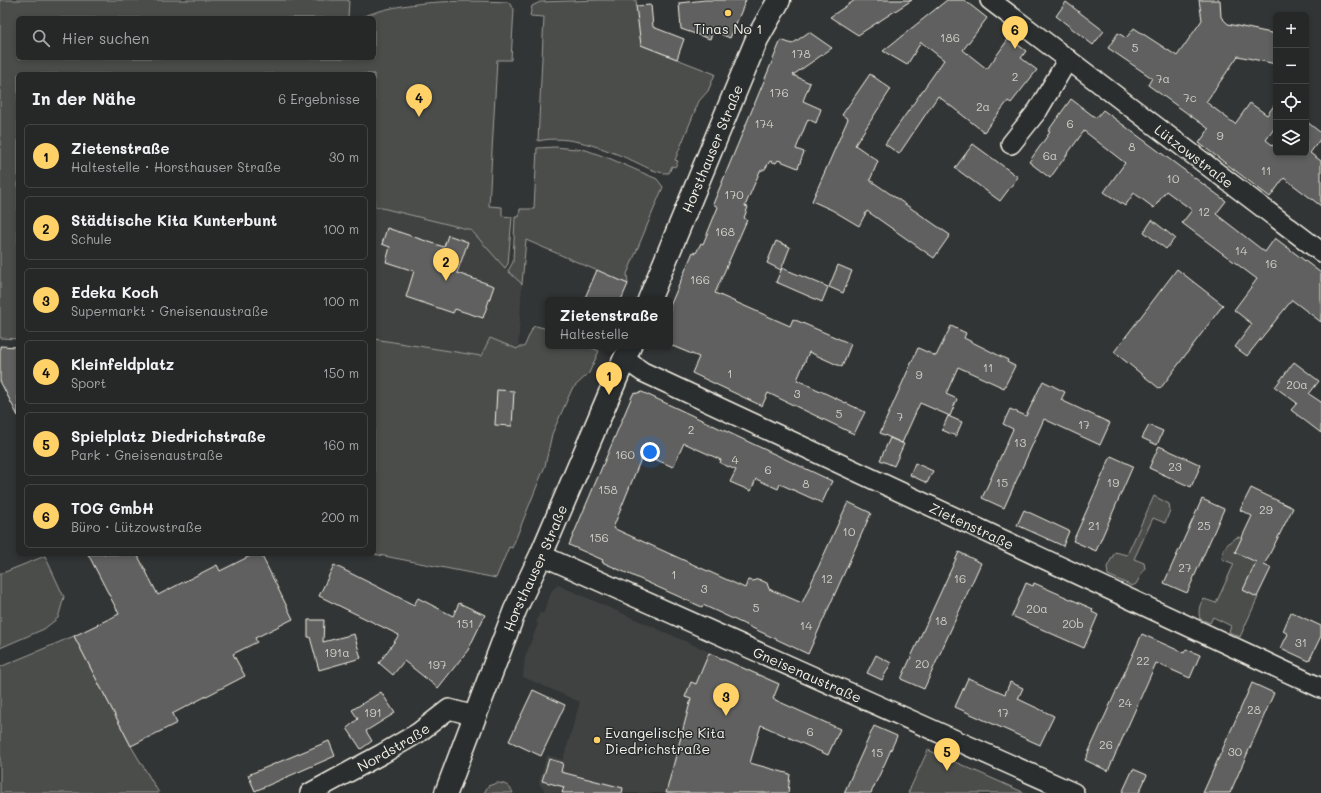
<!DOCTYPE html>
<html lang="de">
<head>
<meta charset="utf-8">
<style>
	:root { --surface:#262828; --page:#2e3030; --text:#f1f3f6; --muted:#a4a6a8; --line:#424445; --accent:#ffd166 }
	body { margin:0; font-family:Mali,sans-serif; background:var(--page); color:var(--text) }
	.controls { position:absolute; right:12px; top:12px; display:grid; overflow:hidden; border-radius:6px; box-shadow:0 2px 6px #0003 }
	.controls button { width:36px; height:36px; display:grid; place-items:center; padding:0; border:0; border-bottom:1px solid var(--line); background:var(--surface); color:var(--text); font:20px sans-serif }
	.you { position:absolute; left:650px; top:452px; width:14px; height:14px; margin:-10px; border:3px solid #fff; border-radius:50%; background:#1a73e8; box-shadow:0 0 0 6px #1a73e833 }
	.badge { display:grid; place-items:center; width:26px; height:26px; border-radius:50%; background:var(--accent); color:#111; font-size:13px; font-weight:700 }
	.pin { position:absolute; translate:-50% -33px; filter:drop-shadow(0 1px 2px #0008) }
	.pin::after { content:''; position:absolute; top:21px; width:14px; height:12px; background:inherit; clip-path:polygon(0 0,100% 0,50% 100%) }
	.popup { position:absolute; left:545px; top:297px; width:128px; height:52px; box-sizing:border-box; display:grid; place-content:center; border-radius:6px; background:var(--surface); filter:drop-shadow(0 1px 3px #0005); font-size:13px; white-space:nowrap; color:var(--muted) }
	.popup b { font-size:15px; color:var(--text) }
	.popup::after { content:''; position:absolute; left:50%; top:100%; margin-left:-8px; border:8px solid transparent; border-top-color:var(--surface) }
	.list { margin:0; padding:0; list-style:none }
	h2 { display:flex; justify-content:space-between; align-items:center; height:52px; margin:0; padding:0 16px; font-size:17px }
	h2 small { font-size:13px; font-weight:400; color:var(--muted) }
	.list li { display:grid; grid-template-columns:26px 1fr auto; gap:12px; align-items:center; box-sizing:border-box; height:64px; margin:0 8px 8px; padding:0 8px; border:1px solid var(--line); border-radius:6px }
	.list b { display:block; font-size:15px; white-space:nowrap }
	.list p { margin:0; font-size:13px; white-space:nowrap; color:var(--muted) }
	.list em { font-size:13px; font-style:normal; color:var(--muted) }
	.icon { flex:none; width:22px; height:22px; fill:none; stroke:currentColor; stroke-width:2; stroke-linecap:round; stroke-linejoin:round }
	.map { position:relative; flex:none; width:1321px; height:793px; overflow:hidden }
	.search { position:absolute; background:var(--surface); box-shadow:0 2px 6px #0003; left:16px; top:16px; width:360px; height:44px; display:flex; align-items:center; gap:10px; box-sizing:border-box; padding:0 14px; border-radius:6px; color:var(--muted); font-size:15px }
	.panel { position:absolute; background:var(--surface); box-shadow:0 2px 6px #0003; left:16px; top:72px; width:360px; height:484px; border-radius:6px }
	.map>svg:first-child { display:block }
	.built { fill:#404242 }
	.green { fill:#4b4d4c; stroke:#a09f9a }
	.building { fill:#5f605f; stroke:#f4f1e8 }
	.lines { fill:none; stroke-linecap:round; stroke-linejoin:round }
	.minor-casing { stroke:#f4f1e8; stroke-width:22 }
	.secondary-casing { stroke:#f4f1e8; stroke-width:25 }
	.minor { stroke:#2a2d2e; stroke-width:19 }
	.secondary { stroke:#2a2d2e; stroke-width:22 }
	.poi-dot { fill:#ffd166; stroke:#2a2d2e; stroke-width:1.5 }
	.labels { text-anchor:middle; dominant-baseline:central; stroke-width:3; stroke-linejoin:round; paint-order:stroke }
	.number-label { font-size:12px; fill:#cfcdc6 }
	.poi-label { font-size:14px; fill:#f4f1e8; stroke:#2a2d2e }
	.street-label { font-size:14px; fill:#f4f1e8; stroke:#2a2d2e }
</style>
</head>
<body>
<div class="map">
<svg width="1321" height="793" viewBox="0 0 1321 793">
	<rect width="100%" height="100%" fill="#323535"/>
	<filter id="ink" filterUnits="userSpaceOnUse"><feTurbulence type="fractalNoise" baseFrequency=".025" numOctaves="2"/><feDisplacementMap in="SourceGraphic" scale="8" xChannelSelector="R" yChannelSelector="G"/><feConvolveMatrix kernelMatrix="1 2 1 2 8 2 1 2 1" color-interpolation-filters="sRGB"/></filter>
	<g filter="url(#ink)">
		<path class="built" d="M374,206l97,24 51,54 -4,66 -28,-12 -8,18 -108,-17z
			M558,585l222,98 -20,44 -10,36 40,11 -2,19h-242l-7,-10 8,-28 16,5 17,-58 -57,-25 2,-20 13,-33 -2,-1 4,-11 3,2 9,-24z"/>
		<path class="green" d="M0,0h349l-1,18h-330v40h356v-40h-14c40,-18 102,-18 148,-16l6,7 -3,51h-14l-8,146 13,1v9l10,1 -4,47 -3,4 -34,-38 -97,-24v-132h-356v265l-18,-1z
			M599,0h37l5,45 74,29 -7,17 -9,10 -24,59 3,1 -3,6 -3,-1 -3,7c-13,1 -26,-8 -38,-13 -28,-12 -63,-26 -93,-19l6,-124 -14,-1 2,-10 8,-4z
			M555,147l31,3 25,9 46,20 6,8 -36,87 1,10 -102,-44 -4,44 -14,-13 5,-9 2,-45h4l1,-8h14l3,-61z
			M536,326l12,3v17h39l12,5 -10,22 -17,16 -20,45 -7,32 -33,82 -3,-1 -13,31 -122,-24v-215l107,17 9,-18 27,11 2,-2h5l9,-20z
			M1154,496l15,8 1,6 -5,13 -12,-5 -19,41 10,4 1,5 -9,16 -4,2 -24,-11 -1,-8 8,-15 12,3z
			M1238,537l4,1 14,24 -13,28 15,7 -18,40 -11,-5 2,-6 -18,-9 -3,6 -10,-4c-2,-7 -1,-15 4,-20l12,4 18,-39 -12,-5c0,-10 7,-19 16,-22z
			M45,556l19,41 -6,21 -14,11 -44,19v-74z
			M74,636l57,110 28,47h-159v-126z
			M928,750l97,43h-117z
			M497,783c8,0 13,3 16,10h-29l4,-7z"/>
		<path class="building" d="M705,0h41l-16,38 -17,-7 -3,8 -29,-10 -2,-26z
			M855,0h57l-54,35 -28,-18z
			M947,0h17l23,18 -24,32 24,19 22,-31 17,13 -5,7 16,12 -26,33 -3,-2 -24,31 -46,-36 -39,58 -14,-10 59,-84 -23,-18 -14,23 -24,-14z
			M1199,0h21l1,17 7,7 48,10v30l-38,-8 -32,46 29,22 15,-21 17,12 9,-12v23l-10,14 10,8v5h30v-32l15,12v5l-11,15 11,8v45l-37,-28 -14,19 -71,-54 10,-14 -61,-44 4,-7 -44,-30 10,-15 8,5 8,-10 43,28 25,-36z
			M1066,2l38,29 -11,14 -37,-29z
			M651,5l2,22 31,12 -7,20 -36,-14 -5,-39z
			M809,32l23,16 -39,27 17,8 -7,18 18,8 -5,14 -8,-4 -12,30 8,3 -6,16 -20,-8 -2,3 -6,-2 -5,8 -5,2 -15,35 3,1 -4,11 3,2 -32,73 75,33 3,-7 58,25 -9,23 -33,-15 -12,28 68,32 -11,22 -86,-41 -6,13 -70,-33 7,-16 -29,-12v-39l23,-54 3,1 5,-10 2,1 15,-37 -5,-3 68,-164 11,4z
			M870,74l21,15 -36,56 23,16 -8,19 80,55 -16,23 -67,-47 -8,15 -27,-16 -20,-9 36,-82 -6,-4z
			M1071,99l25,19 7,-8 123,91 -10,13 49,38 10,-14 46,35v49l-29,-22 -45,56 -12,-9 17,-23 -18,-14 23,-31 -75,-56 10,-13 -26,-19 -12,17 -20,-15 -9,13 -21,-14 21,-29 -41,-32 -34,47 -21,-16 21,-30 -2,-1z
			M973,144l45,33 -18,24 -45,-33z
			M1152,220l23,18 -9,11 -22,-17z
			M387,228l57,19 4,-12 20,7 -11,31 37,13 -11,32 -28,-9 -2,4 -47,-16 8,-26 -28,-9 4,-15 -8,-3z
			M776,241l14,6 -9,23 -14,-7z
			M838,265l14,6 -9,22 -14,-6z
			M782,268l46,19 -6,15 -46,-20z
			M1177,269l46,36 -63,84 -46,-37z
			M597,270l31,14 -7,16h-37z
			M951,326l15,7 -2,5 44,22 -1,2 8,4 -11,22 -46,-21 -12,27 11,5 -7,17 -30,-13 -18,40 -22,-10 38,-85 18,8z
			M0,346l18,1v69l-18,-35z
			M1294,362l25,19 -10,13 12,8v31l-30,-23 6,-7 -22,-16z
			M1043,381l22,11 -4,8 49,23 -10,22 -56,-26 -40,89 -22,-10 31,-69 -10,-5 7,-15 16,7z
			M497,390l17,1 -2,35 -17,-1z
			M642,392l190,89 -10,22 -42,-19 -2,5 -22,-10 -5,12 -21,-9 6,-12 -16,-7 1,-3 -37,-17 -11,24 -30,-13 -30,74 132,60 3,-8 5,1 5,-2 9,4 2,6 33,14 46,-101 23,11 -63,141 -105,-49 -1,2 -100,-45 1,-2 -34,-15 64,-151z
			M948,416l14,6 -6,14 -14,-6z
			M1149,425l14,6 -6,14 -15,-7z
			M890,438l14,6 -10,22 -14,-6z
			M1159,446l42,19 -10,22 -42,-19z
			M1111,456l22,10 -37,85 -23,-10z
			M915,463l18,8 -6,12 -17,-8z
			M1251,488l42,20 -29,57 7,3 -14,29 -14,-7 13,-28 -21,-10 17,-36 -12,-6z
			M1202,499l22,10 -37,84 -23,-10z
			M1024,510l45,21 -6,15 -46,-21z
			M959,552l22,11 -57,126 -23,-10z
			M88,554h49l21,41 59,-30 3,6 34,-17h7l32,65 -38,19 2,4 -24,12 12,22 -73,38 5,9 -46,23 -57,-110 45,-22z
			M334,565l80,40 4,-7 35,18 6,-13 26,12 -17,35 -30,38 -34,-27 -11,14 -14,-12 20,-28 -80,-39z
			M1026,583l7,3 1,-3 59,26 -1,3 6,3 -14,33 -72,-32z
			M1291,612l30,14v10l-12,25 -28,-13 7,-14 -5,-3z
			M308,620h16l-1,22 31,-8 7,24 -42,12 -9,-33h-2z
			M1142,634l42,19 2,-4 14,6 -10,23 -34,-15 -48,108 -23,-11z
			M709,653l70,31 -6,15 67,30 -12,26 -67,-30 -11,38 40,11 -2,19h-122l25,-94 -6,-2 6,-15 5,2z
			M876,655l15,8 -9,17 -15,-7z
			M968,678l37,16 5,-12 13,6 -5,11 36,17 -14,29 -85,-38z
			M1252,683l22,10 -44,100h-27z
			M533,690l32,15 -24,51 -32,-15z
			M381,692l14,21 -29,18 6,10 -11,8 -14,-21 11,-9 -6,-9z
			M874,726l23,10 -12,27 -14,30h-27z
			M329,741l6,15 -80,35 -7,-16z
			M549,759l14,4 -2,9 62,16 -1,5h-60l2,-6 -22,-6z
			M1133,769l14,6 -8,18h-17z"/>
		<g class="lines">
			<defs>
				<g id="minor">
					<path id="s1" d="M990,0l331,252"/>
					<path d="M1011,144l27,-34 30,-51"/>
					<path id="s2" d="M624,359l19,13 678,316"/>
					<path id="s3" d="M541,555l533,238"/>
					<path id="s4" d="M310,793l72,-39 36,-21 31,-24 26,7"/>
				</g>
				<g id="secondary">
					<path id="s5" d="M649,300l108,-261 22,-39"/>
					<path id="s6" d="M446,793l69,-183 26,-55 89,-209"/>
				</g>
			</defs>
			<use href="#minor" class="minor-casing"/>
			<use href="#secondary" class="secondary-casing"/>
			<use href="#minor" class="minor"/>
			<use href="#secondary" class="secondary"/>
		</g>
	</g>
	<g class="poi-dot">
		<circle cx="728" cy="13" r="4"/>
		<circle cx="597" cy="740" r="4"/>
	</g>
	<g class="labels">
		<g class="number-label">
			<text x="950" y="37">186</text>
			<text x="1135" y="47">5</text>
			<text x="801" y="53">178</text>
			<text x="1015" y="76">2</text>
			<text x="1163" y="78">7a</text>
			<text x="779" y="92">176</text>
			<text x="1190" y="97">7c</text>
			<text x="983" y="106">2a</text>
			<text x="764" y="123">174</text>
			<text x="1070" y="123">6</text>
			<text x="1220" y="135">9</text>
			<text x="1132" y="146">8</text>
			<text x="1050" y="155">6a</text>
			<text x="1266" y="170">11</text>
			<text x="1173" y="178">10</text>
			<text x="734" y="194">170</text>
			<text x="1204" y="211">12</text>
			<text x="725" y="231">168</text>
			<text x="1241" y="250">14</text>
			<text x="1271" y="263">16</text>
			<text x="700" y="279">166</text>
			<text x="988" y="367">11</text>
			<text x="730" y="373">1</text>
			<text x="919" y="374">9</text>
			<text x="1297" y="384">20a</text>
			<text x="797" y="393">3</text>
			<text x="839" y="413">5</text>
			<text x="900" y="416">7</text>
			<text x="1084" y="424">17</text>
			<text x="691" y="429">2</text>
			<text x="1020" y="442">13</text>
			<text x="625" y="454">160</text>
			<text x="735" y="459">4</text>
			<text x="1175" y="466">23</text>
			<text x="768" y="469">6</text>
			<text x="1002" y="482">15</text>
			<text x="1113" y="482">19</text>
			<text x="806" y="483">8</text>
			<text x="608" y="489">158</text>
			<text x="1266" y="509">29</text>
			<text x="1094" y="525">21</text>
			<text x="1204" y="525">25</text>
			<text x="849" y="531">10</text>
			<text x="599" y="537">156</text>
			<text x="1185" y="567">27</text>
			<text x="674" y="574">1</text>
			<text x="827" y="578">12</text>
			<text x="960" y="578">16</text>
			<text x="704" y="588">3</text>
			<text x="756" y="607">5</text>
			<text x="1037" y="608">20a</text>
			<text x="941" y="620">18</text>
			<text x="465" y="623">151</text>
			<text x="1073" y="623">20b</text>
			<text x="806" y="625">14</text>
			<text x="1301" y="642">31</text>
			<text x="337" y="652">191a</text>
			<text x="1143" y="660">22</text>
			<text x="922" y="663">20</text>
			<text x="437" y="664">197</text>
			<text x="1125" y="702">24</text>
			<text x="1254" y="709">28</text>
			<text x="373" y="712">191</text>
			<text x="1003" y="712">17</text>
			<text x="810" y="731">6</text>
			<text x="1106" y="744">26</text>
			<text x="1235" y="751">30</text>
			<text x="877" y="752">15</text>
		</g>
		<g class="poi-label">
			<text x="728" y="28">Tinas No 1</text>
			<text x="605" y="732" text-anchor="start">Evangelische Kita<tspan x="605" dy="16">Diedrichstraße</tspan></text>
		</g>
		<g class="street-label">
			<text stroke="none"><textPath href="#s5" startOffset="164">Horsthauser Straße</textPath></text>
			<text stroke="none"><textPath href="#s1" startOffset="257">Lützowstraße</textPath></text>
			<text stroke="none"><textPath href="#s2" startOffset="386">Zietenstraße</textPath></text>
			<text stroke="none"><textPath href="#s6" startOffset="242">Horsthauser Straße</textPath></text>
			<text stroke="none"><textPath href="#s3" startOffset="292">Gneisenaustraße</textPath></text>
			<text stroke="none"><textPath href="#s4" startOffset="95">Nordstraße</textPath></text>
		</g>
	</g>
</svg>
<div class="controls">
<button>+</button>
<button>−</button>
<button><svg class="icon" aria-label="locate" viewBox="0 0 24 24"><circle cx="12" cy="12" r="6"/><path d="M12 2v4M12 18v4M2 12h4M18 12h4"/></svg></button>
<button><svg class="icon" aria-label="layers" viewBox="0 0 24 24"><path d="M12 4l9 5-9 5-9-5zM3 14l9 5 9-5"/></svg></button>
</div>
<div class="you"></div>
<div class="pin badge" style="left:609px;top:395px">1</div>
<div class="popup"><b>Zietenstraße</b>Haltestelle</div>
<div class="pin badge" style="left:446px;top:281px">2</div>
<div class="pin badge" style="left:726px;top:716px">3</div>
<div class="pin badge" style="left:419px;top:117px">4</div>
<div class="pin badge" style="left:947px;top:771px">5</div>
<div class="pin badge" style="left:1015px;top:49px">6</div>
<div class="search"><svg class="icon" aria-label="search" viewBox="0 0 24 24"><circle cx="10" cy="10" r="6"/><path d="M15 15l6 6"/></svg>Hier suchen</div>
<section class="panel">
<h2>In der Nähe<small>6 Ergebnisse</small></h2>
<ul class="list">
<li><span class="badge">1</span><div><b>Zietenstraße</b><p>Haltestelle · Horsthauser Straße</p></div><em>30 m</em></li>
<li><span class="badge">2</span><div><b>Städtische Kita Kunterbunt</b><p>Schule</p></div><em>100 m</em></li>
<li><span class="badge">3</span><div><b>Edeka Koch</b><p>Supermarkt · Gneisenaustraße</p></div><em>100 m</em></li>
<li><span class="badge">4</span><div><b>Kleinfeldplatz</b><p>Sport</p></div><em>150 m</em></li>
<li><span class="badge">5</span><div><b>Spielplatz Diedrichstraße</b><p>Park · Gneisenaustraße</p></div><em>160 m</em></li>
<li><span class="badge">6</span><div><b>TOG GmbH</b><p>Büro · Lützowstraße</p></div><em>200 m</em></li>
</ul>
</section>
</div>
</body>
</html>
